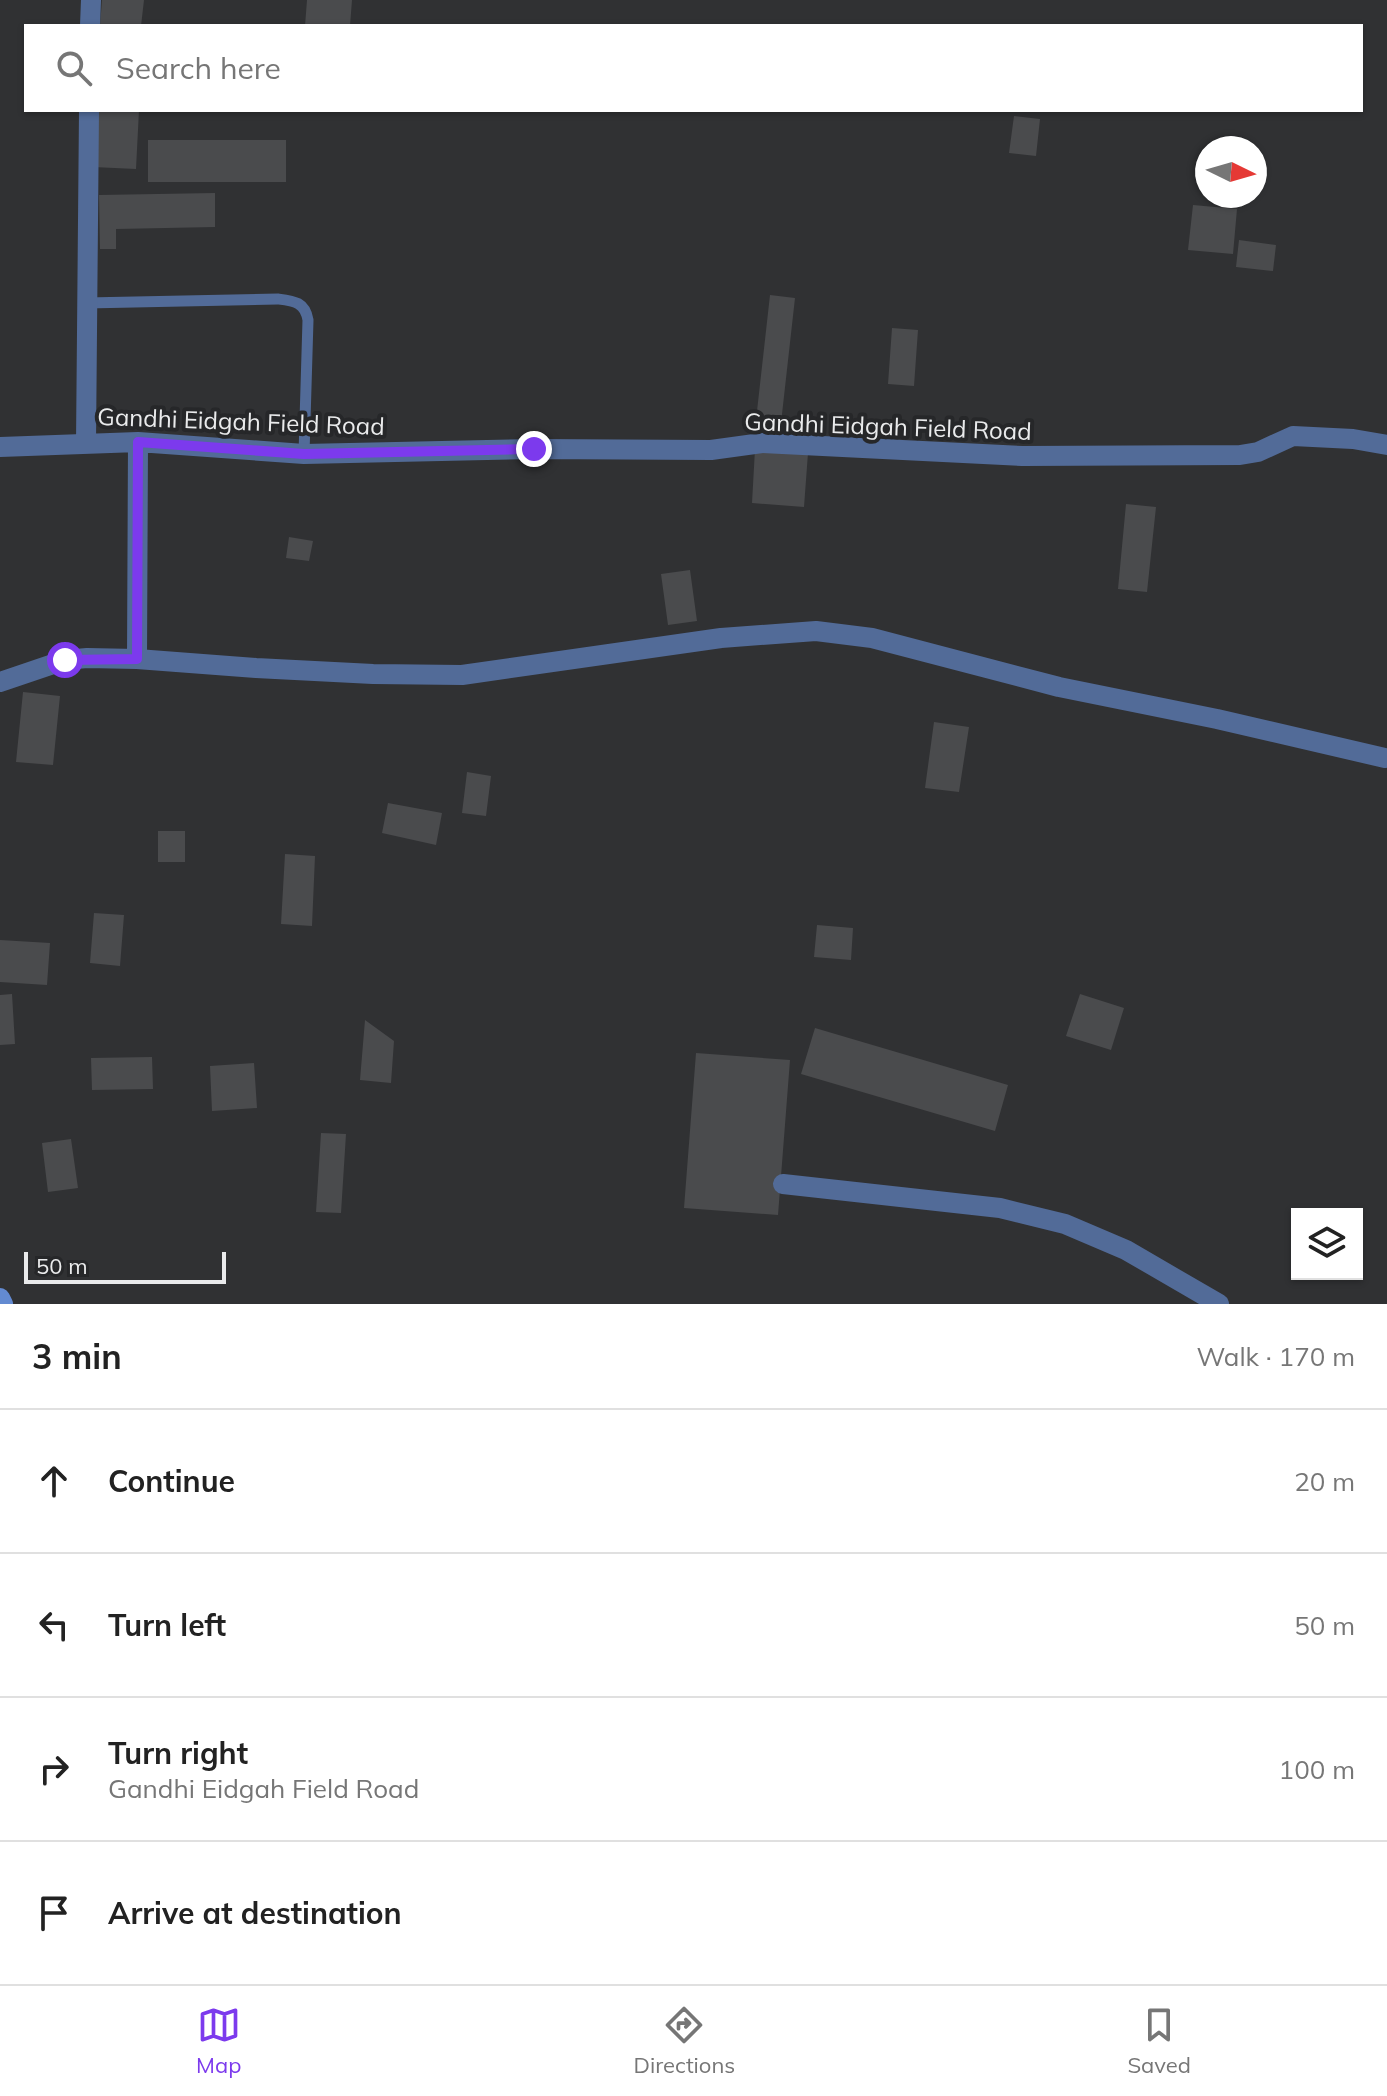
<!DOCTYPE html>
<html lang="en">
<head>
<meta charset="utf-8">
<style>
	:root { --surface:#fff; --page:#f2f2f2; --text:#222; --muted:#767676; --line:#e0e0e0; --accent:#7c3aed }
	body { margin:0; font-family:Mulish,sans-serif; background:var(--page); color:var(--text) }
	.controls { position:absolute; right:24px; bottom:24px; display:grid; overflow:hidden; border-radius:0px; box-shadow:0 2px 6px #0004 }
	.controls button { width:72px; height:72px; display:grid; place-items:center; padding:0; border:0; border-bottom:2px solid var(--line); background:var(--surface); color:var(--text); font:40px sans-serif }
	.compass { position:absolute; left:1195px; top:136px; width:72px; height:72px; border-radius:50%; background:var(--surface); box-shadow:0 2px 6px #0004; rotate:95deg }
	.scale { position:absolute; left:24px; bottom:20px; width:202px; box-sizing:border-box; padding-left:8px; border:4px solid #eaebec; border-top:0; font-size:22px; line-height:28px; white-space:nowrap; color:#eaebec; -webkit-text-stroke:6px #262729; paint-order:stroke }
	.stop { position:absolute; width:24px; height:24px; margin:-18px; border:6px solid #7c3aed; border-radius:50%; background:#fff }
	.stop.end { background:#7c3aed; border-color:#fff; box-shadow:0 2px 8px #0008 }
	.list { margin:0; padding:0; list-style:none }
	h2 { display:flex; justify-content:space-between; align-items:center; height:104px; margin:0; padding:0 32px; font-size:34px }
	h2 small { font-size:26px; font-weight:400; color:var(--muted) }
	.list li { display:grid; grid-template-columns:52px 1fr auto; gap:24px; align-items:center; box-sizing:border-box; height:144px; padding:0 32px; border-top:2px solid var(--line) }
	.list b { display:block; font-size:30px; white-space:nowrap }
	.list p { margin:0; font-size:26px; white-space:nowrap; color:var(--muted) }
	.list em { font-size:26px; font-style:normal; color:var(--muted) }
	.icon { flex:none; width:44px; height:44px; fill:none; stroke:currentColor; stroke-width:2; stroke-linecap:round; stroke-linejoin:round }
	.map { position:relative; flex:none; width:1387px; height:1304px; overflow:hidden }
	.search { position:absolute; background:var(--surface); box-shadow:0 2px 6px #0004; left:24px; right:24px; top:24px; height:88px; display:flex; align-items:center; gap:20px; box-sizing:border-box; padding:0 28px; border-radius:0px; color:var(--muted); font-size:30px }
	.sheet { height:680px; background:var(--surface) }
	nav { display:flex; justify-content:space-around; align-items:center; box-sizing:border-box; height:112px; border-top:2px solid var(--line); background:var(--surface); font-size:22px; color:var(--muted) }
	nav a { display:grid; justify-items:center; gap:4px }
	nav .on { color:var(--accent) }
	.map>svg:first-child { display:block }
	.building { fill:#4a4b4d }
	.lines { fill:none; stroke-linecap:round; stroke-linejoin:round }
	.lane { stroke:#526b98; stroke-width:11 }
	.street { stroke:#526b98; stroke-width:20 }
	.secondary { stroke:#638ad1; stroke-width:20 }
	.route { stroke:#7c3aed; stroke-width:10 }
	.labels { text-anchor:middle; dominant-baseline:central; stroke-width:8; stroke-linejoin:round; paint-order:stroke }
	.street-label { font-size:24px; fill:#eaebec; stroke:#262729 }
</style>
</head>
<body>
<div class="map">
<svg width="1387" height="1304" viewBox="0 0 1387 1304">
	<rect width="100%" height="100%" fill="#303133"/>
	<path class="building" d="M102,0h42l-3,26h-41z
		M307,0h45l-2,26h-45z
		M96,110h43l-3,59 -43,-2z
		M1014,116l26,3 -4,37 -27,-3z
		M148,140h138v42h-138z
		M215,193v34l-99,2v20h-16l-1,-54z
		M1193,205l44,4 -4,45 -45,-4z
		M1239,240l37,5 -3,26 -37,-4z
		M770,295l25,3 -14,125 -25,-3z
		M892,328l26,2 -4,56 -26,-2z
		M755,449l53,4 -4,54 -52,-4z
		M1126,504l30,3 -9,85 -29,-3z
		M289,537l24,4 -4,20 -23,-3z
		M690,570l7,51 -29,4 -7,-51z
		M23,692l37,4 -7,69 -37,-3z
		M934,722l35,5 -10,65 -34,-4z
		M467,772l24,4 -5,40 -24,-3z
		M388,803l54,10 -6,32 -54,-12z
		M158,831h27v31h-27z
		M285,854l30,2 -3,70 -31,-2z
		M94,913l30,2 -4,51 -30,-3z
		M817,925l36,3 -2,32 -37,-3z
		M0,940l50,3 -3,42 -47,-3z
		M12,994l3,50 -15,1v-50z
		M1080,994l44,14 -13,42 -45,-14z
		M365,1020l29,21 -3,42 -31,-3z
		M815,1028l193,57 -13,46 -194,-57z
		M696,1053l94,7 -12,155 -94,-7z
		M152,1057l1,32 -61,1 -1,-32z
		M254,1063l3,45 -45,3 -2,-45z
		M321,1133l25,1 -5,79 -25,-1z
		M71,1139l7,49 -30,4 -6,-49z"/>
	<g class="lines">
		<path class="lane" d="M86,303l192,-4c16,2 27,3 30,21l-4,134"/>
		<path class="street" d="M90,26l1,-26
			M86,443l3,-333
			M0,447l138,-5 166,12 230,-5 177,1 51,-7 260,13 218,-1 18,-3 35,-16 60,3 34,6
			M137,659l1,-217
			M0,682l65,-22 22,-2 50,1 119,9 117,6 89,1 259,-37 95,-7 56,7 187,49 158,32 168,39
			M783,1184l217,24 65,16 61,26 93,54"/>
		<path class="secondary" d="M0,1298l3,6"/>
	</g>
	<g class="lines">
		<path class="route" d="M65,660l72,-1 1,-217 166,12 230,-5"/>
	</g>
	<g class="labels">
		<g class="street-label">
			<text transform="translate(241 421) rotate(2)">Gandhi Eidgah Field Road</text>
			<text transform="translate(888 426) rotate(2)">Gandhi Eidgah Field Road</text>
		</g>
	</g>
</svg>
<div class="controls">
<button><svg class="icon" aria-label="layers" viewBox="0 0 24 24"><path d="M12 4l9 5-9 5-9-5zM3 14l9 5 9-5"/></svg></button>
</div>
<svg class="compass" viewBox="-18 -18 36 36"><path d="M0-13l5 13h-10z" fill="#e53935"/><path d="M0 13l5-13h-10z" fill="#767676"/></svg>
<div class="scale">50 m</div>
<div class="stop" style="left:65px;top:660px"></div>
<div class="stop end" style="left:534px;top:449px"></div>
<div class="search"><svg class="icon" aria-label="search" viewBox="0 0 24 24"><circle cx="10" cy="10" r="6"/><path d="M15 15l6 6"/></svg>Search here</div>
</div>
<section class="sheet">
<h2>3 min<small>Walk · 170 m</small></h2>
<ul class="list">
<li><svg class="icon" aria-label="ahead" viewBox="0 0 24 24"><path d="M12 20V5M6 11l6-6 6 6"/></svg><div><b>Continue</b></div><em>20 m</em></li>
<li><svg class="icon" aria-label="left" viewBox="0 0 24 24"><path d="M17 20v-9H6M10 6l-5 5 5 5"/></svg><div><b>Turn left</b></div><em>50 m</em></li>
<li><svg class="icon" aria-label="right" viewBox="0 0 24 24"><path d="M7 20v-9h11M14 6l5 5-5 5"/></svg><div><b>Turn right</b><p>Gandhi Eidgah Field Road</p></div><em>100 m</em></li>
<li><svg class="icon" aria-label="arrive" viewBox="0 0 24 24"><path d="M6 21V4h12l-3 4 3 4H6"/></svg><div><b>Arrive at destination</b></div></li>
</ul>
</section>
<nav>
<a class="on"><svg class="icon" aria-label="map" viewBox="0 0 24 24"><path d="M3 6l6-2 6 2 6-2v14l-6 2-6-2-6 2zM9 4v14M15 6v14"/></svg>Map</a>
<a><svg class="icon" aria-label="directions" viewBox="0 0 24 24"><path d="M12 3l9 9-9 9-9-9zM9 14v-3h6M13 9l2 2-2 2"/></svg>Directions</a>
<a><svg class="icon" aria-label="saved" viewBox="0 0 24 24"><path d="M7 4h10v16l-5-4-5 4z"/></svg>Saved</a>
</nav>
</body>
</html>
